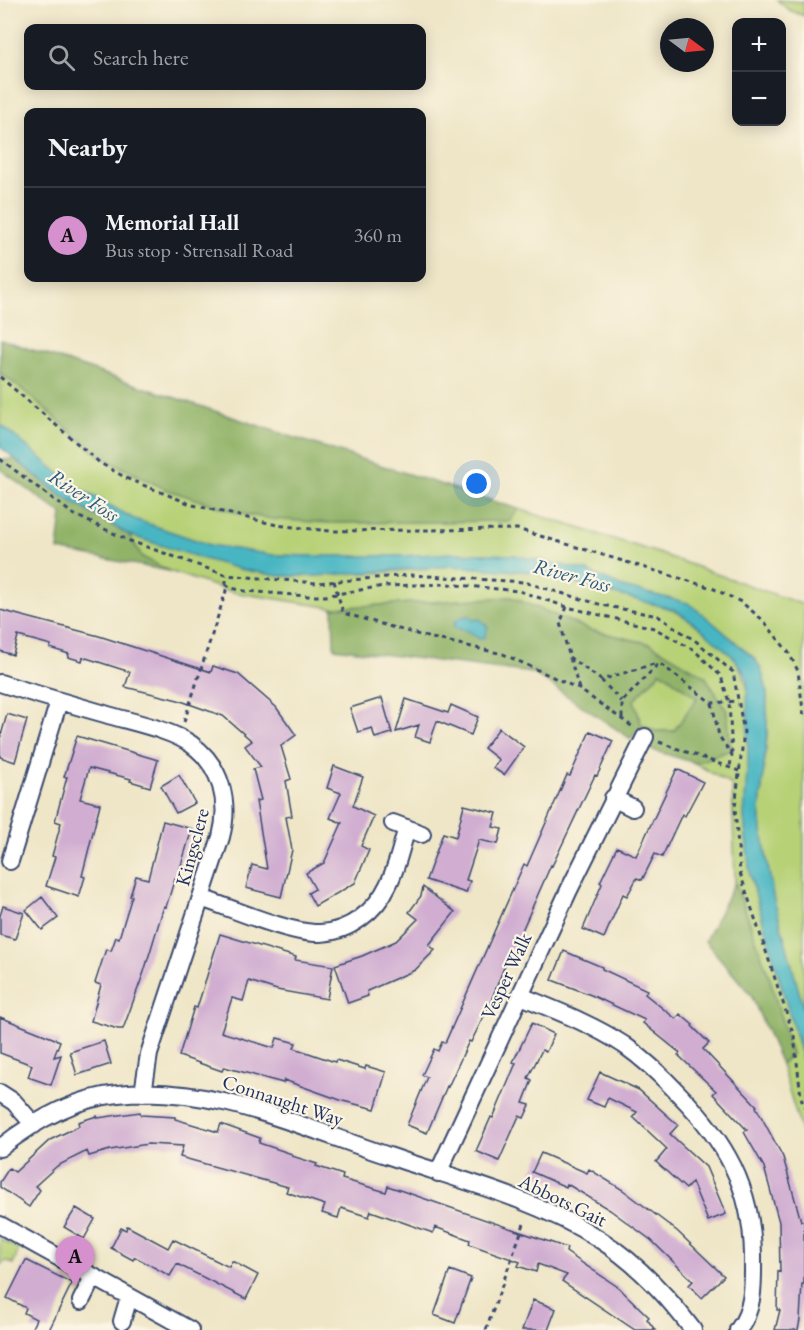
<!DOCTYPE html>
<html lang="en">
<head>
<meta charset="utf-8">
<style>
	:root { --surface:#171b24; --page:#242831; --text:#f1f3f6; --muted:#9ea1a6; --line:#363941; --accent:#d690ce }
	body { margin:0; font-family:"EB Garamond",serif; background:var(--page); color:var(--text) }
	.controls { position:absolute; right:18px; top:18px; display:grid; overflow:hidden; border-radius:12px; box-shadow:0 3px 15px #0003 }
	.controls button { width:54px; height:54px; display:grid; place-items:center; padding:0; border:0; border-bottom:2px solid var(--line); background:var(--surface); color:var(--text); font:30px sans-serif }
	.compass { position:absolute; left:660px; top:18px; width:54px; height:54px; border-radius:50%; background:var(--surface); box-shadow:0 3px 15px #0003; rotate:106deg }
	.you { position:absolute; left:477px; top:484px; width:21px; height:21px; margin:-15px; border:4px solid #fff; border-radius:50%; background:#1a73e8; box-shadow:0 0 0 9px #1a73e833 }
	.badge { display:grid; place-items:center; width:39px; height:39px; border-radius:50%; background:var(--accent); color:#111; font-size:20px; font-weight:700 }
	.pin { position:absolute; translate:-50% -50px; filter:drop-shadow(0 2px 3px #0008) }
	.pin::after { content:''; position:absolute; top:32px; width:21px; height:18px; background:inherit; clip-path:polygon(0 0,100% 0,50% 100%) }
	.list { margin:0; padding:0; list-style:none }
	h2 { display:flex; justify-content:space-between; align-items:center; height:78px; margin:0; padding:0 24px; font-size:26px }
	h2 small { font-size:20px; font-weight:400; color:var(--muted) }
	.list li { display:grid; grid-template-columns:39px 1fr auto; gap:18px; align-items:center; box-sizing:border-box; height:96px; padding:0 24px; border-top:2px solid var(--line) }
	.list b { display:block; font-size:22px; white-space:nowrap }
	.list p { margin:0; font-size:20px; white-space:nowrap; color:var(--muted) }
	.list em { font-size:20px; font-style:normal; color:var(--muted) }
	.icon { flex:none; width:33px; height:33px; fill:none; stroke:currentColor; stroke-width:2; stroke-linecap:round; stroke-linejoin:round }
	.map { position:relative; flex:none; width:804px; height:1330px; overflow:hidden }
	.search { position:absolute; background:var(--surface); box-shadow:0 3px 15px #0003; left:24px; top:24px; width:402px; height:66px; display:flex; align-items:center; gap:15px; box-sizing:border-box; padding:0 21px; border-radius:12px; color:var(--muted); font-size:22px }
	.panel { position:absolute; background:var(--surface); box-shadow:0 3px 15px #0003; left:24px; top:108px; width:402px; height:174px; border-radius:12px }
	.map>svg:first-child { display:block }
	.green { fill:#b7d177; stroke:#69806a; stroke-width:1.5 }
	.forest { fill:#91b368; stroke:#567163; stroke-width:1.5; fill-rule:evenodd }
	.water { fill:#47b6c2; stroke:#317290; stroke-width:1.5 }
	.building { fill:#d0add1 }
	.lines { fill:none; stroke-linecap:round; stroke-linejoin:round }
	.minor-casing { stroke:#3b4a6e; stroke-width:20 }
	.path { stroke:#3b4a6e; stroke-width:3; stroke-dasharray:4.5 4.5; stroke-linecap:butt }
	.minor { stroke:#fff; stroke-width:16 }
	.labels { text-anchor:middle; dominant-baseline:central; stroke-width:4.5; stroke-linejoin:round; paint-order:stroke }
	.street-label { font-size:20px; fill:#1b2f5e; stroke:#fcf5e5 }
	.water-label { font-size:21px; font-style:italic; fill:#28587c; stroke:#fcf5e5 }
</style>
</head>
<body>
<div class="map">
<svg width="804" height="1330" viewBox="0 0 804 1330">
	<rect width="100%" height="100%" fill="#fcf5e5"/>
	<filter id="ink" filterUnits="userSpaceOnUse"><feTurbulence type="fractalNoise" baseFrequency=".0167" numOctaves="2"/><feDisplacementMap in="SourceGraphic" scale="12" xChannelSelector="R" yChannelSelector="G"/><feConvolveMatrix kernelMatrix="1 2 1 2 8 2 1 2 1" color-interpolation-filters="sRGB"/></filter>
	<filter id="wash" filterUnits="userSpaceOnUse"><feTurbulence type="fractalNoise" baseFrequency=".008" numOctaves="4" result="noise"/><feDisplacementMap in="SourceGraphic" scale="24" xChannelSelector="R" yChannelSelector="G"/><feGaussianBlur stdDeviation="1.35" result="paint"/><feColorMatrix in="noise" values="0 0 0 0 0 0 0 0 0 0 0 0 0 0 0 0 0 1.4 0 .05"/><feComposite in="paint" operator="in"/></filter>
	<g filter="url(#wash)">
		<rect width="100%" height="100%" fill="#efe6c7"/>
		<path class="green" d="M777,0l27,2v14l-15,-6z
			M0,373l23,17 215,123c90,16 181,7 272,8l8,-12 134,42 152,54v405l-31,-114 -11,-65 -2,-22 7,-74v-45l-12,-31 -51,-44 -17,-12 -65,-16 -35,-16 -73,-16 -60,-2 -51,3h-93l-37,-1 -63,-10 -76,-26 -61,-34 -73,-61z
			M129,535l110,34 40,7h37l20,-3h41l75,-7 79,6 138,36 18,10 46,36 8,16 7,19v69l-4,59 6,58 54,190v75l-23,-76 10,-10 -21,-75 -35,-97 -3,-97 -37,-22 36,-13 -4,-39 -76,-67 -61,-14 -79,-33 -178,11 -101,-16 -63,-21 -27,-14z
			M661,671l36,27 -23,33h-19l-14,-7 -7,-24z
			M0,1239l19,10 -6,15 -7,-3 -6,4z"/>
		<path class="forest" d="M0,339l292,98 226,72 -8,12 -183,2 -55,-4 -34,-6 -73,-24 -66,-33 -76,-66 -23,-17z
			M14,459l48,37 67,39 13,22 27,14 -111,-21 4,-36 -62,-45v-9z
			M511,597l79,33 61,14 54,32 22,35 4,39 -36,13 -46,-14 3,-10 -5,-7 -10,-2 -6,9 -98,-66 -199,-25 -1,-40zM661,671l36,27 -23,33h-19l-14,-7 -7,-24z
			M735,882l35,97 21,75 -10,10 -30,-69 -46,-54z"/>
		<path class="water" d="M0,424l73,61 61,34 76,26 62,10 38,1h93l51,-3 60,2 73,16 35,16 66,16 16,12 51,44 6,10 6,21v45l-7,74 2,22 11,65 31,114v55l-54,-190 -6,-58 4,-59 -1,-79 -4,-9 -10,-13 -35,-31 -23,-16 -143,-38 -81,-6 -135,10h-37l-40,-7 -35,-10 -75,-24 -67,-39 -62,-49z
			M466,616h4l3,4 7,-1 8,8 -4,11 -5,1 -9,-7 -16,-4c-1,-7 5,-11 12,-12z"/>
		<g id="blocks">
			<path class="building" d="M0,610l99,26 112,36 2,-6 25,8 38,33 20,28 -15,11 10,33 -5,2 6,35 -6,1 6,33 -11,47 -35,-9 6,-23 15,4 -11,-68 5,-1 -8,-31 8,-2 -16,-21 7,-5 -29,-25 -45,-16 -53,-13 5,-15 -47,-15 -1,4 -14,-4 1,-3 -19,-6 1,-3 -33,-9 -5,19 -13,-4z
				M382,698l10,35 -17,5 -3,-10 -14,4 -8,-24z
				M406,699l42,14 3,-8 27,12 -7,18 -34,-14 -7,21 -15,-5 4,-12 -23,7z
				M7,714l20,6 -12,42 -15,-5v-18z
				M499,728l25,19 -20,28 -11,-7 6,-8 -15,-12z
				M590,731l23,10 -16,35 -2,-1 -43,91 -1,-1 -39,88 -2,-1 -22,56 -17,34 -2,-1 -21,46 -1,-1 -20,47 -20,-8 20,-48 -5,-2 12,-26 4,2 4,-9 3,1 79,-179 3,2 40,-91 3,1z
				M77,736l81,24 -8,27 -20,-6 1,-2 -42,-11 -9,31 20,5 -18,72 3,1 -6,20 -33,-11 9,-29 -3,-1 9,-33 -6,-2 12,-44h-3z
				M334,766l29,11 -10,29 21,10 -13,30 8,4 -14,33 -40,23 -7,-13 7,-4 -9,-16 18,-10 18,-40 -12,-5 11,-25 -14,-5z
				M677,769l26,13 -18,34 -3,-2 -20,43 -7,-3 -13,26 -5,-2 -10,18 -4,-2 -19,44 -21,-9 19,-45 -2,-2 17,-35 19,9z
				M179,775l16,28 -19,10 -15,-27z
				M464,805l33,8 -4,14 9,2 -4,15 -19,-4 -13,40 4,1 -4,12 -40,-13 17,-47 13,4z
				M163,821l29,8 -15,50 -2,-1 -9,29 -2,-1 -20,66 -21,57h-5l-27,-8 10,-36 -6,-2 11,-34 5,2 5,-14 3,1 13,-42h-2l6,-20 12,3z
				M423,887l32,25 -26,33 6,5 -20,20 -48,21 1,5 -20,7 -13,-38 27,-9 34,-15 22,-22 -9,-7 12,-16z
				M42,897l16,21 -16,12 -16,-20z
				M3,906l21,7 -9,26 -15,-4v-19z
				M220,934l76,23 -1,3 38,6 -6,33 -50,-9 -28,-9 -6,20 -11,-3 -11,34 53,16 3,-10 19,5 -2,5 41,14 1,-2 29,9 1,-3 20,6 -11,37 -32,-8 -59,-21 -1,3 -59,-16 -2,4 -43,-15 15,-49 3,1z
				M564,951l38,16v2l45,21 -2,4 31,25 4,-5 13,11 -1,1 17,17 -6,6 54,57 -1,1 27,50 18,64h3v63h-2l-2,36 -2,10h-23l5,-20h-3l1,-39 2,1 -1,-50 -15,-55 -20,-35 3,-2 -34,-36 3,-3 -38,-36 2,-2 -37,-30 2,-3 -54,-25 -39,-15z
				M0,1017l60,24 -6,16 7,-2 -10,30 -23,-8 4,-12 -32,-12z
				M532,1023l22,11 -8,18 -4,-2 -14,28 4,2 -9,23 7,2 -6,13 -5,-2 -20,45 -23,-10 15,-34 2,1 23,-55 -3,-1z
				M104,1041l7,23 -34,11 -7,-23z
				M600,1072l39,18 39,35 -8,9 36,33 20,47 -18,7 -16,-39 -6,7 -30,-27 11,-13 -34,-32 4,-5 -29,-14 -4,9 -17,-7z
				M140,1112l1,3 34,2v2l43,13 3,-8 39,14 -1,5 33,11v2l25,8 -1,2 27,9 -1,4 44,13 2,-6 179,62 -1,4 52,35 31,30 -2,2 8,11h-20l-73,-49 5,-6 -29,-11 -2,8 -18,-6 2,-4 -51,-18 1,-4 -35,-13 -2,6 -62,-22 -2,6 -28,-9 -3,10 -16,-5 3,-8 -39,-13 2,-5 -108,-30 3,-11 -35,-2 -38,6 -21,6 -2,-5 -30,15 -22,20 5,4 -11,17 -29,-20v-5l9,-14 6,4 35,-32 29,-14 -1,-4 19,-6 1,2z
				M541,1153l46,20 2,-4 34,21 54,41 47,45 -22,22 -13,-13 4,-4 -42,-41 -41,-30 -43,-26 -1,3 -34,-15z
				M76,1208l19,11 -11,20 -20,-12z
				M127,1226l41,22 5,-9 56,28 3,-6 26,14 -12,24 -69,-35 -7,12 -35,-19 -2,3 -22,-12 10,-20 5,2z
				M26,1260l46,23 -23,47h-18l5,-11 -12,-6 2,-5 -19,-10z
				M450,1270l21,8 -16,45 -21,-8z
				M533,1300l23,9 -8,21h-26z"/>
		</g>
	</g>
	<g filter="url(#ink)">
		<use href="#blocks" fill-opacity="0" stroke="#3b4a6e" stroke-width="1.5"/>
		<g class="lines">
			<defs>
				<path id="minor" d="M0,683c35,11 70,21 105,31 26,8 64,15 86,30 31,22 39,59 30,93l-72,217 -6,39
					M613,798l20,10
					M393,823l29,11
					M10,861l49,-160
					M201,898c30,10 89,36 119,35 29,-1 56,-22 68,-48 9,-17 13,-38 19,-57
					M521,996c34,14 71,28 103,49 20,14 38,31 55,49 46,47 73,93 74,161 0,25 2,54 -15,75
					M0,1093l14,9 20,23
					M0,1148c33,-26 75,-50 118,-54 95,-10 182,33 271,62 71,24 147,43 210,83 38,24 67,55 94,91
					M438,1173l131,-283 76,-153
					M0,1225l190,105
					M81,1301l12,-24
					M122,1321l7,-24"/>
			</defs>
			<use href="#minor" class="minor-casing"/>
			<path class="path" d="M0,377l100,86 28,16 65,26 84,20 53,6 187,-2 195,59 29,14 22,18 26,33 9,18 6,47
				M0,459l73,55 57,27 96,34 90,8 95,-8 113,7 78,23 56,11 39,26 36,30 11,60 -9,76 5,65 54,163 7,61 3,10
				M334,581l9,32 80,23 80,18 76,35 54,38
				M226,584l5,4 14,3 62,5h18l59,-10 63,-2 72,7 48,16 87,21 40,22 27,26 8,26 3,53
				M567,607l-7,16 19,66
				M569,657l32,23 56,-17
				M601,680l21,22
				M712,703l7,33 13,19 -2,11
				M622,718v-16l37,-39 53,40 26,-2
				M184,722l42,-131v-16
				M659,742l80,29
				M486,1330l39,-109"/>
			<use href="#minor" class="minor"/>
		</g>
	</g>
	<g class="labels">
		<g class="street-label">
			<text transform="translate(192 847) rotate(-75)">Kingsclere</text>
			<text transform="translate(506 976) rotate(-65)">Vesper Walk</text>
			<text transform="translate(283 1100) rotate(18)">Connaught Way</text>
			<text transform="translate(563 1200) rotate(26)">Abbots Gait</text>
		</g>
		<g class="water-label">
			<text transform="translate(84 495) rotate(33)">River Foss</text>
			<text transform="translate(572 575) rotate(15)">River Foss</text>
		</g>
	</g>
</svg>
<div class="controls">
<button>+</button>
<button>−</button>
</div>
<svg class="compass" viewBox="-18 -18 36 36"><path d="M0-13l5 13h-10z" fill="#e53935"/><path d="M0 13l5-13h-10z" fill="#9ea1a6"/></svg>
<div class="you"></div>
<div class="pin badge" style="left:75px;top:1286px">A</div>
<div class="search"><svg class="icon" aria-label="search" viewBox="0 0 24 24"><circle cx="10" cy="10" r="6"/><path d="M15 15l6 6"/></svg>Search here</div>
<section class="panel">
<h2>Nearby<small></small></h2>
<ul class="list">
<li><span class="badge">A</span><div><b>Memorial Hall</b><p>Bus stop · Strensall Road</p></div><em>360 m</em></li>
</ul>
</section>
</div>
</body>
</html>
